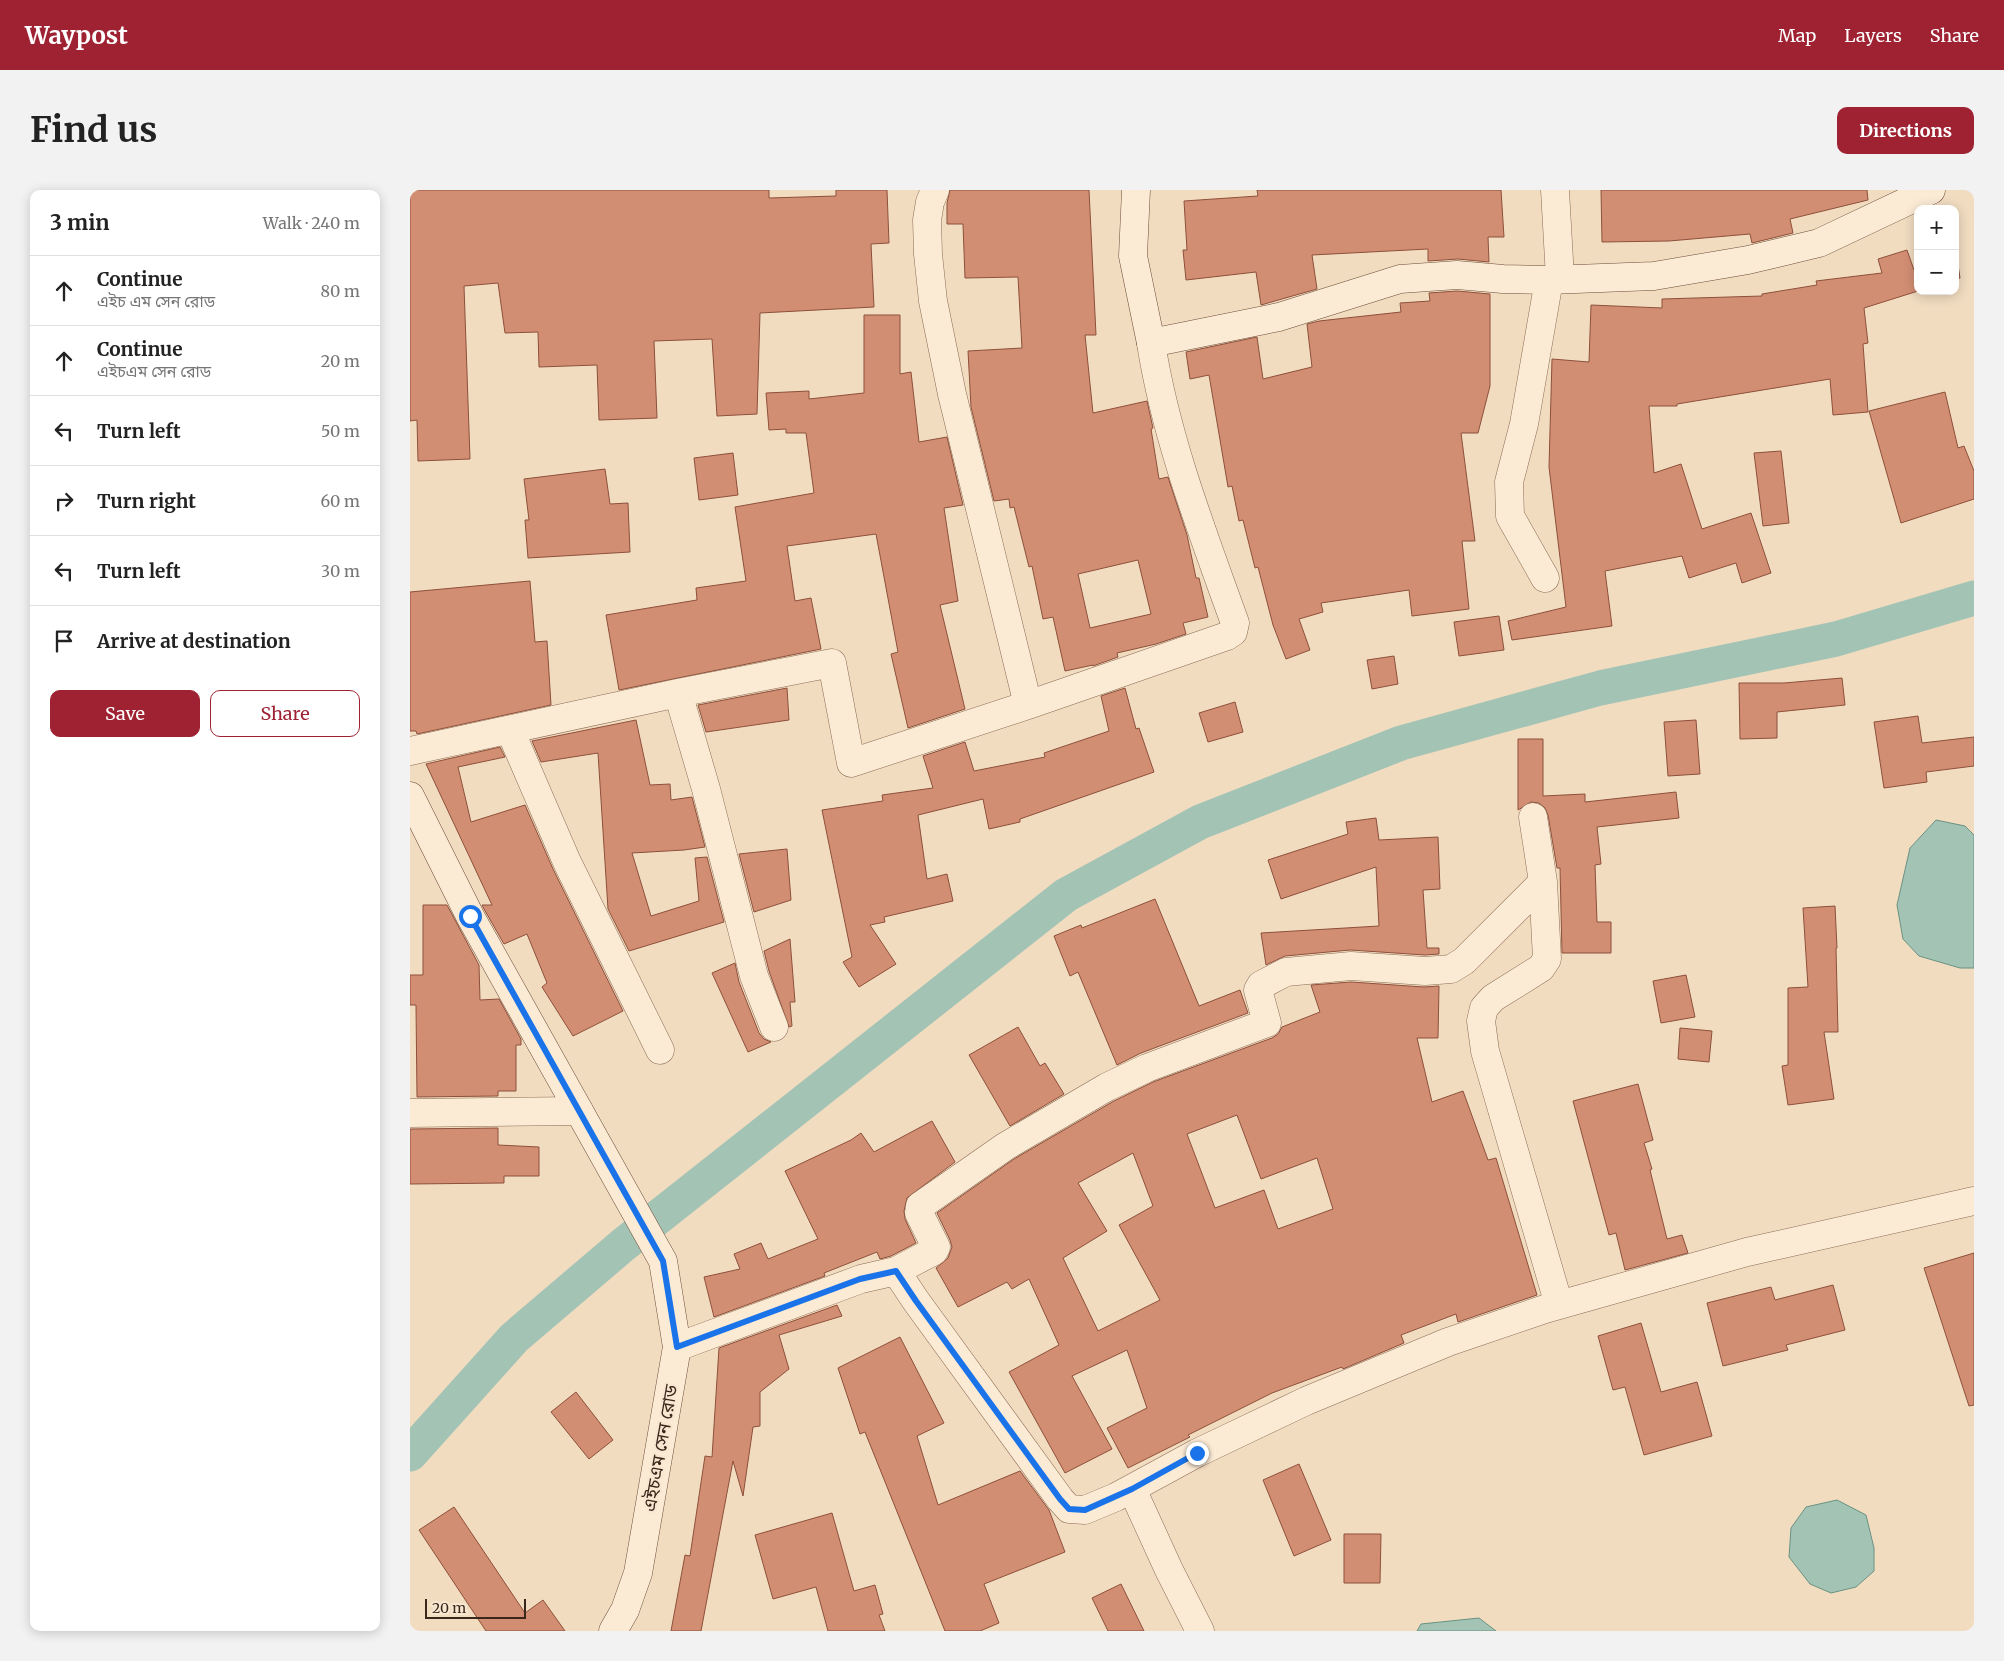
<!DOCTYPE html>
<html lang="en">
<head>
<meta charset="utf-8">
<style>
	:root { --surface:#fff; --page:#f2f2f2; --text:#222; --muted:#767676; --line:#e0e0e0; --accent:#9f2233 }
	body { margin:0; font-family:Merriweather,"Noto Sans Bengali",serif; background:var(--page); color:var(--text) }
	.controls { position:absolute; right:15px; top:15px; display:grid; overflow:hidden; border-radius:10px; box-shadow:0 2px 12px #0003 }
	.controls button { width:45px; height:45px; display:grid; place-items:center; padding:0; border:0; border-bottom:1px solid var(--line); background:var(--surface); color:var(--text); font:25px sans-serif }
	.scale { position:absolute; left:15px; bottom:12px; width:101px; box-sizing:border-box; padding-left:5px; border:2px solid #3a271c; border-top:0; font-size:14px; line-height:18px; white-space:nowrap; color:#3a271c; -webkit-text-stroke:4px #f8e7d0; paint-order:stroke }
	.stop { position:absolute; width:15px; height:15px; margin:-11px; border:4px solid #1a73e8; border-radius:50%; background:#fff }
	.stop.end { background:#1a73e8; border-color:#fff; box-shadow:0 1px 5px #0008 }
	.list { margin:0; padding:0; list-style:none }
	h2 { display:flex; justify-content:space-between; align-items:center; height:65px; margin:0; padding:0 20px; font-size:21px }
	h2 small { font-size:16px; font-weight:400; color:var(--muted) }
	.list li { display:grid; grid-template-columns:32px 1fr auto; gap:15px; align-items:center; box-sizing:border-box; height:70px; padding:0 20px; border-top:1px solid var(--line) }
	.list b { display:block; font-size:19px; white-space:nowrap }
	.list p { margin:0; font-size:16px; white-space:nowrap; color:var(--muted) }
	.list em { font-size:16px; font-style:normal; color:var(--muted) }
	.actions { display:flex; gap:10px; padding:15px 20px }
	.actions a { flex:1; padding:11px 0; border:1px solid var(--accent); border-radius:10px; text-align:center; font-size:18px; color:var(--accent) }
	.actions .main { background:var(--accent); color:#fff }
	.icon { flex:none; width:28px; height:28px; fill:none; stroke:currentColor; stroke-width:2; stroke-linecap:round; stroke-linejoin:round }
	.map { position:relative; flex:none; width:1564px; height:1441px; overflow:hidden; border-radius:10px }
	header { display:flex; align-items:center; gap:30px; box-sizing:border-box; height:70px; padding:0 25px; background:var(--accent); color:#fff }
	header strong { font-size:24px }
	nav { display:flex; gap:28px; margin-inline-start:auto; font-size:18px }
	.intro { display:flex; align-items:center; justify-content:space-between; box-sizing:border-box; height:120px; padding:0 30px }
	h1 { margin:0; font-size:35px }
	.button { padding:12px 22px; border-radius:10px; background:var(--accent); color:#fff; font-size:18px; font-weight:700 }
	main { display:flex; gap:30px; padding:0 30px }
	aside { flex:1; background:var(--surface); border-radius:10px; box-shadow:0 2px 12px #0003 }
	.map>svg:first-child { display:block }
	.water { fill:#a3c3b5; stroke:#699282 }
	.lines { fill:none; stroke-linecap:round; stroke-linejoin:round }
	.canal { stroke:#a3c3b5; stroke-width:35 }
	.building { fill:#d28e73; stroke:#8d503a; fill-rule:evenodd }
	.street-casing { stroke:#8c6c56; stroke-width:29 }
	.secondary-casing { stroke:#6d4d3a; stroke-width:29 }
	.street { stroke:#fbead4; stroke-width:28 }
	.secondary { stroke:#fbead4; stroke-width:28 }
	.route { stroke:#1a73e8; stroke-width:6 }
	.labels { text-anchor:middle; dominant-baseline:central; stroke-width:4; stroke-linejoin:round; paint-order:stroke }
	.street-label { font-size:18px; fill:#3a271c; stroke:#f8e7d0 }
</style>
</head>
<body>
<header>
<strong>Waypost</strong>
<nav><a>Map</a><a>Layers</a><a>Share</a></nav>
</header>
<div class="intro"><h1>Find us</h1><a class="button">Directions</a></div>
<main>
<aside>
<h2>3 min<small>Walk · 240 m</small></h2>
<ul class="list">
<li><svg class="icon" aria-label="ahead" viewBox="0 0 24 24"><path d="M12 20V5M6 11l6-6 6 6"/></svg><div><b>Continue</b><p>এইচ এম সেন রোড</p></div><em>80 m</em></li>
<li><svg class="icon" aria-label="ahead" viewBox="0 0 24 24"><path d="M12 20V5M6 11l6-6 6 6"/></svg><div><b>Continue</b><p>এইচএম সেন রোড</p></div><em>20 m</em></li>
<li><svg class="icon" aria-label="left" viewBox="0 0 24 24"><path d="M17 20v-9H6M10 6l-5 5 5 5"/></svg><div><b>Turn left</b></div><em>50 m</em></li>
<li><svg class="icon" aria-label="right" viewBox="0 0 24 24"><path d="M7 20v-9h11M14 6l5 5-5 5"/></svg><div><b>Turn right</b></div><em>60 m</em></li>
<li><svg class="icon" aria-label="left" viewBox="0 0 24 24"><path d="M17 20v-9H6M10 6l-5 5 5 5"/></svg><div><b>Turn left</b></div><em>30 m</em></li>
<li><svg class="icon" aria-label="arrive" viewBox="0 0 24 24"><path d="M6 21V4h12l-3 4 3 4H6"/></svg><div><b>Arrive at destination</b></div></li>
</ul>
<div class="actions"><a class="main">Save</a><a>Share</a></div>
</aside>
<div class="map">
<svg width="1564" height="1441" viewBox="0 0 1564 1441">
	<rect width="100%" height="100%" fill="#f1dcc0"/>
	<path class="water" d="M1526,630l29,6 9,9v133h-14l-41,-12 -16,-17 -6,-34 13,-57z
		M1427,1310l29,15 8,33v23l-18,16 -25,6 -21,-9 -21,-27 2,-29 15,-21z
		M1069,1428l17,13h-79l4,-7z"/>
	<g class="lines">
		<path class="canal" d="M0,1264l104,-116 109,-93 443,-350 134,-73 201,-79 199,-55 236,-49 138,-41"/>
	</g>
	<path class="building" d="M0,0h359v8l67,-2v-6h51l2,53 -18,1 3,63 -114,6 -3,101 -40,2 -5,-77 -58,2 3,77 -58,2 -2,-55 -58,2 -1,-35 -33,1 -7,-50 -34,3 6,173 -52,2 -1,-41 -7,1z
		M540,0h139l7,145h-11l8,78 54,-12 6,27 -2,1 8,50 9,-2 19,58 9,43h3l9,39 -25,6 3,11 -30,10 -39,9 1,4 -25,9v-1l-28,6 -12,-54 -10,2 -11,-53 -3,1 -15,-60 -4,1 -1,-9 -15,2 -23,-94 -3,-56 54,-3 -4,-71 -53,1 -2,-54h-16v-21zM728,370l13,54 -61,14 -12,-54z
		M847,0h244l3,47h-16l1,25 -31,-3 -30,2v-12l-116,6 5,34 -56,16 -5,-33 -70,8 -3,-30h4l-3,-49 74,-5z
		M1191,0h266l1,10 -78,19 3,14 -41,10 -2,-9 -81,7 -67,1z
		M1497,60l7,20 4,-1v22l-54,17 4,35 -5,1 5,68 -35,3 -3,-36 -153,25v2h-28l5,67 27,-9 21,65 49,-16 20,60 -29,10 -6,-20 -47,15 -7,-22 -77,15 7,55 -100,14 -4,-19 58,-14 -17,-140 3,-108 37,3 2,-57 71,3v-9l100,-3v-2l55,-9 -1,-4 66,-8 -4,-14z
		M1545,75h3l2,13 -5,2z
		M1047,101l33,3v92l-12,47h-17l14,108h-13l7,68 -57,7 -3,-26 -88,13 2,9 -24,7 11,31 -24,9 -13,-34 -15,-58 -3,1 -12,-48 -4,1 -7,-35 -4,1 -19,-112 -19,4 -4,-27 71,-15 6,42 49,-12 -5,-43 12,-3 82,-9 -1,-9 30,-2 -1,-8z
		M454,125h36v59l11,-2 8,70 28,-5 16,68 -19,3 14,93 -18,4 25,104 -57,19 -17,-74 7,-2 -22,-118 -89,12 8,55 16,-3 10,51 -202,41 -13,-75 91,-15 -1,-12 50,-7 -11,-74 79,-14 -8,-60h-20v-4l-17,1 -3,-37 43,-2v8l55,-6z
		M1535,202l13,56 6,-2 10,25v28l-73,24 -32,-112z
		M1371,261l8,72 -26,3 -9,-73z
		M323,263l5,42 -39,5 -5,-42z
		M195,279l5,35 18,-1 2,49 -102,6 -3,-38h4l-5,-41z
		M120,391l5,61 12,-1 4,64 -134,29 -1,-3h-6v-139z
		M1089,426l5,34 -45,6 -5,-34z
		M984,466l4,28 -26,5 -5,-29z
		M1432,488l3,27 -68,7v26l-37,1 -1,-56h45z
		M377,498l2,32 -83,12 -8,-27z
		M715,498l11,41 3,-1 15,44 -134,47v3l-31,7 -6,-30 -65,16 9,64 20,-5 6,27 -69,16 1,5 -15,3 26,39 -37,23 -16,-25 9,-5 -30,-147 61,-9 -1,-6 51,-7 -10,-32 42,-14 9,29 71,-14 -1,-4 65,-22 -8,-35z
		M825,512l8,30 -35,10 -9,-29z
		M1508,526l4,27 52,-6v29l-48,6 1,10 -43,6 -10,-66z
		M226,530l14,65 20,-1 1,16 21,-3 13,50 -21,3 -52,3 19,63 48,-15 -4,-43 12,-1 17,65 -95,29 -21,-42 -10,-156 -57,9 -9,-21z
		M1286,530l4,54 -32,2 -4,-54z
		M1108,549h25v57l42,-2v8l91,-10 3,26 -82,9 4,37 -6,1 2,57h14v31h-49l-2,-85h-3l-9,-53 -3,-7 -6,-5 -8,-1 -13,8z
		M90,557l5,10 -47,10 13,55 54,-17 28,64 70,142 -50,25 -31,-49 5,-4 -20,-49 -23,10 -20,-35 -2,-4h10l-66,-141z
		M966,628l3,22 59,-3 2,52 -17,1 4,58h12v6l-14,1 -75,-5 -65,6 -19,9 -5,-32 118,-7 -3,-59 -95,32 -13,-39 80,-26 -2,-12z
		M377,659l4,51 -37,12 -15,-58z
		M745,709l44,107 41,-16 8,23 -107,40 -24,12 -39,-93 -8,4 -16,-40 27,-11 1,3z
		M13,715h24l32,60 1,35 19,-1 22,40v6h-5v46h-18v5l-81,1 -1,-92h-6v-30h13z
		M1425,716l2,42h-1l2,84h-14l10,67 -46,6 -6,-39 6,-1v-77l20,-1 -5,-79z
		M380,749l5,63h-5l2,24 -3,1 -20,-56 -5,-20z
		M325,773l4,19 20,51 5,6 7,3 -23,10 -36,-79z
		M1276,785l9,42 -34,6 -8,-42z
		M941,792l73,5 15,-1 -1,52h-21l15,64 31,-11 25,69 8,-2 41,137 -79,27 -2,-8 -55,21 3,8 -61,26 -1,-2 -70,26 -84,42 2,2 -62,31 -21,-40 40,-20 -20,-58 -55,26 40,73 -47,24 -56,-101 50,-27 -30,-66 -17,10 -5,-7 -49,25 -22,-39 12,-10 4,-11 -2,-7 -13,-27 77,-54 100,-58 39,-19 119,-44 6,-4 4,-7 38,-15 -9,-27zM827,925l24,64 56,-21 16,51 -55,20 -14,-39 -49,18 -28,-74zM723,963l20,53 -34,19 41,75 -62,31 -35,-73 44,-27 -29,-48z
		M608,837l22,39 5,-3 19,31 -54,32 -41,-71z
		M1270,838l32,3 -3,31 -31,-3z
		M1228,894l15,56 -9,3 8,26 -2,1 17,69 15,-4 6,18 -63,17 -9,-37 -7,2 -36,-134z
		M522,931l23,41 -48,36 -3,13 1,8 11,24 -25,13 -11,3 -3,-7 -53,21 1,3 -111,41 -10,-40 36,-8 -6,-15 27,-11 7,16 50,-20 -33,-68 66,-31 10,-7 13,19z
		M88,938v17l41,2v29h-35v7l-94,1v-55z
		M1564,1063v152l-5,1 -45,-138z
		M1423,1095l12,45 -59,15 2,5 -65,16 -16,-63 64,-16 4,13z
		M427,1115l5,11 -63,19 10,34 -29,23v34l-7,1 -10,69 -10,-35 -32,170h-30l14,-76 5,1 15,-100 7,1 7,-109z
		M1231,1133l20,69 36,-10 15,54 -68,19 -19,-68 -12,3 -15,-54z
		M490,1147l44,86 -27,13 21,69 82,-34 29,39 16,42 -81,32 15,39 -19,8h-35l-80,-199 -5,2 -22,-66z
		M166,1202l37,48 -24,19 -38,-47z
		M889,1274l32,76 -37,16 -31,-76z
		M44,1317l71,106 18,-13 22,31h-79l-67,-101z
		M422,1323l22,78 21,-6 8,29 -4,1 6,16h-57l-12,-44 -43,12 -18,-64z
		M934,1344h37l-1,49h-36z
		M711,1394l23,47h-36l-16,-33z"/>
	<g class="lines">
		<defs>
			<path id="street" d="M1145,0l5,88
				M1135,388l-35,-62 -1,-34 15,-58 25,-144
				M268,503l28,96 48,187 20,51
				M618,515l199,-69 6,-4 2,-9c-33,-92 -69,-184 -84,-280
				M100,540l57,132 93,188
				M0,561l268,-58 154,-30 19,100 177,-58 -76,-311 -19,-93 -5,-47 -1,-34 3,-18 5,-12
				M1133,692l4,77 -6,9 -48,30 -9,10 -3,13 4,30 74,254
				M0,923l169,-2
				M486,1081l38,-20 2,-4 -17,-34 1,-7 86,-60 101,-59 40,-19 120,-45 -9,-33 3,-5 25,-13 65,-6 74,5 26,-2 13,-8 79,-79 -10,-65
				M267,1157l184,-68 35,-8 20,30 144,198 9,10 16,1 31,-13 81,-44 109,-52 142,-59 97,-33 202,-57 227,-51
				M722,1299l37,81 31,61"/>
			<path id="secondary" d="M726,0l-3,66 18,87 128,-26 121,-38 57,-4 46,4 46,1 105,-4 94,-16 71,-17 112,-53
				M0,606l60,120 193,345 14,86 -39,226 -13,37 -12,21"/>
		</defs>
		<use href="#street" class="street-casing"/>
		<use href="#secondary" class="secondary-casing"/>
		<use href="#street" class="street"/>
		<use href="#secondary" class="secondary"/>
	</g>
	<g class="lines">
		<path class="route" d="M60,726l193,345 14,86 183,-68 36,-8 20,30 144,198 9,10 16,1 47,-21 65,-36"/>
	</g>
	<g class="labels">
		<g class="street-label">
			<text transform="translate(250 1258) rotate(-80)">এইচএম সেন রোড</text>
		</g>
	</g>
</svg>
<div class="controls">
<button>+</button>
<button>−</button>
</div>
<div class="scale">20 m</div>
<div class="stop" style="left:60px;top:726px"></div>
<div class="stop end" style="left:787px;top:1263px"></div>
</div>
</main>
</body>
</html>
